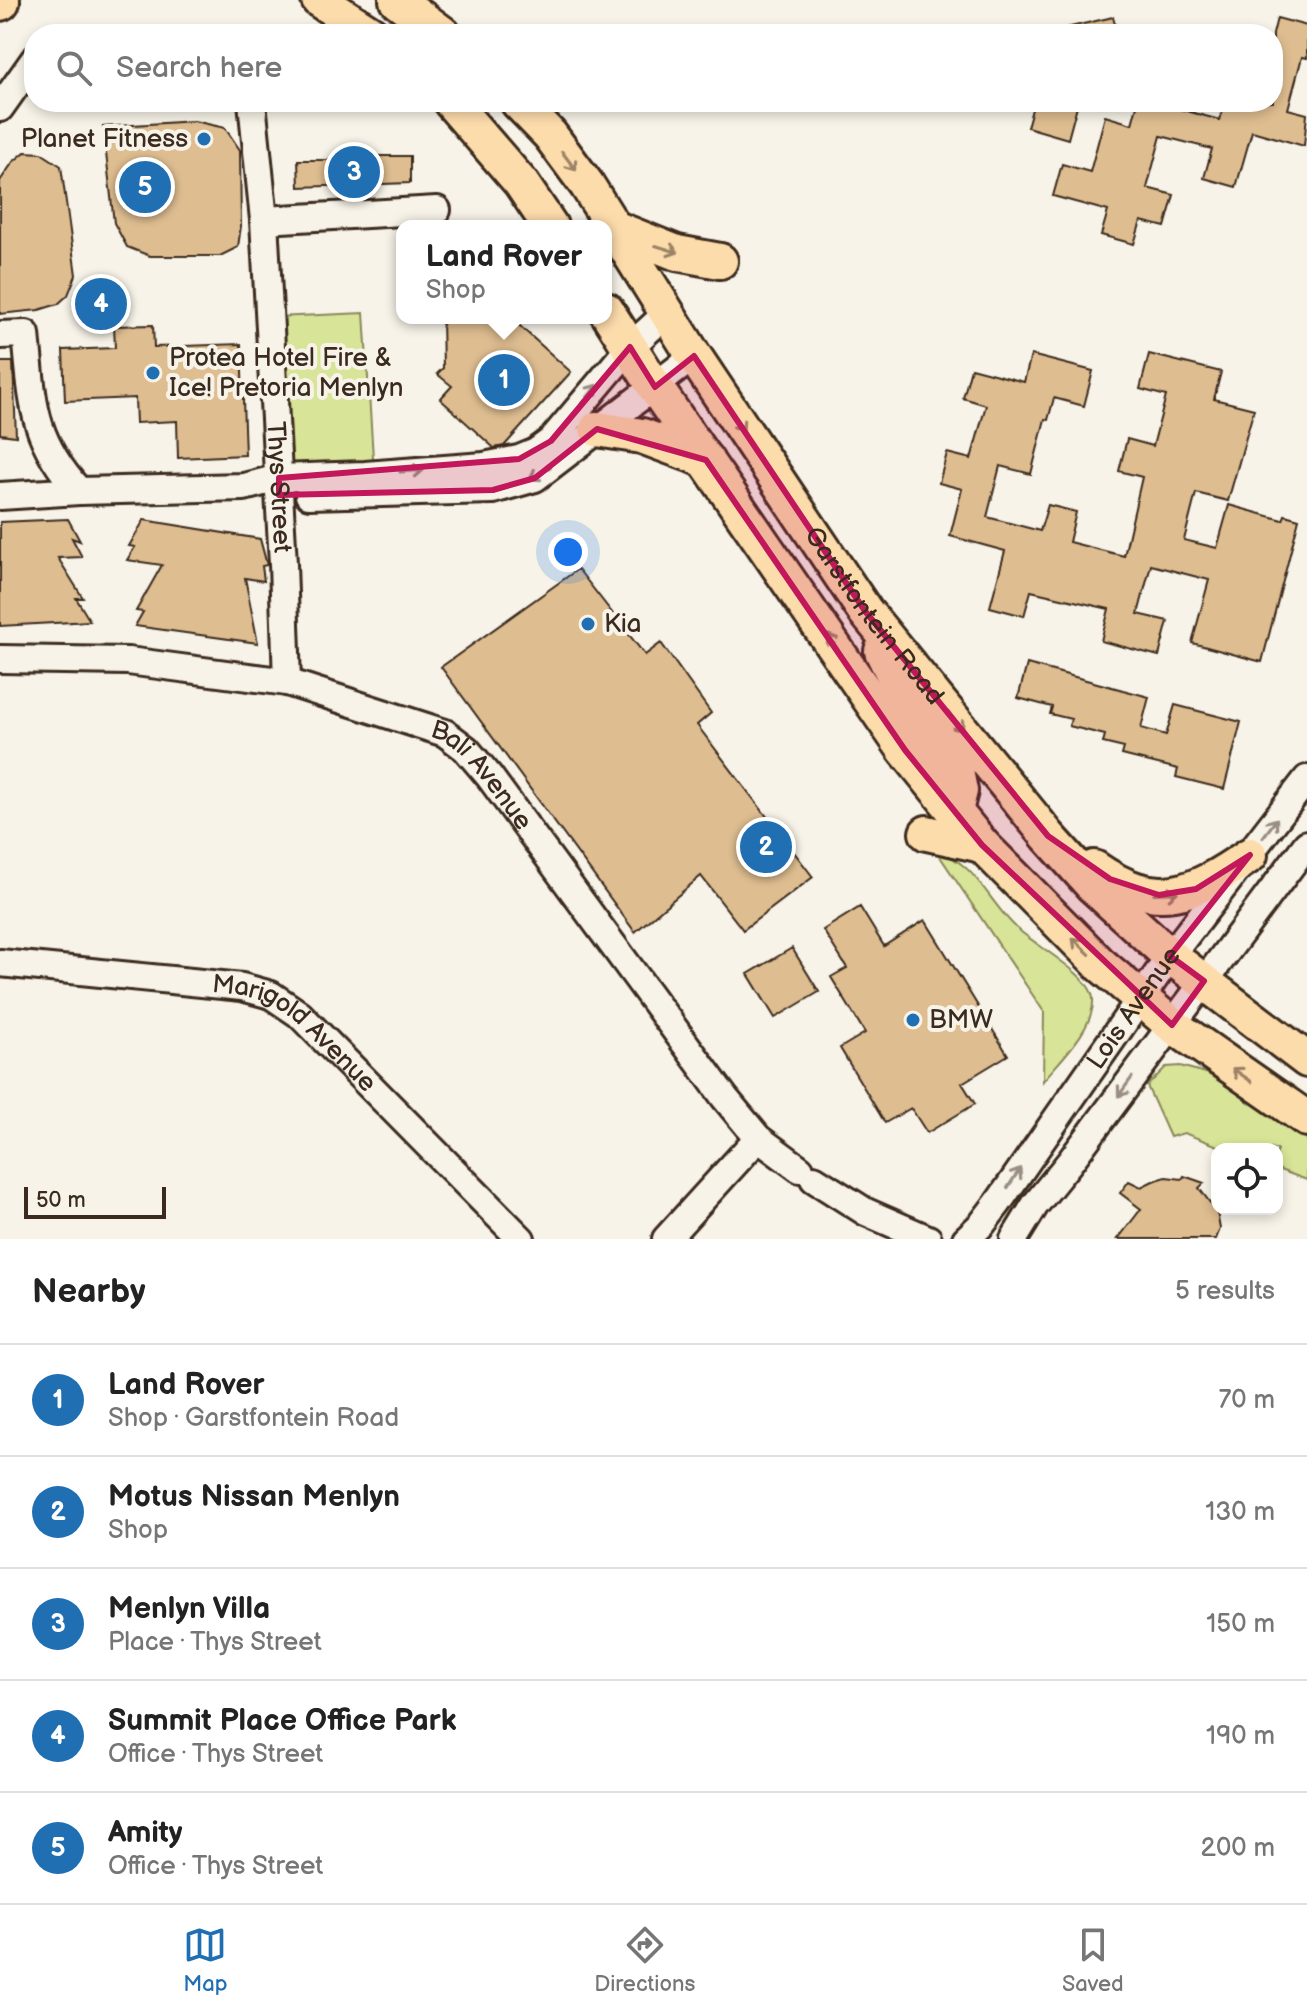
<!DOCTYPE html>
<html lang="en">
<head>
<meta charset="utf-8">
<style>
	:root { --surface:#fff; --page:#f2f2f2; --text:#222; --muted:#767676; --line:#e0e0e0; --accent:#1f6fb2 }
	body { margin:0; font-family:"Balsamiq Sans",sans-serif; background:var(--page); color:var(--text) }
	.controls { position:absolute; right:24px; bottom:24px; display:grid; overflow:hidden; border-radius:16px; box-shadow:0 4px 12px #0003 }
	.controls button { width:72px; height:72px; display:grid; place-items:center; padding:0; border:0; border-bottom:2px solid var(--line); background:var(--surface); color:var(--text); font:40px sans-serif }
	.scale { position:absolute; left:24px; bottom:20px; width:142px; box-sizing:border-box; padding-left:8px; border:4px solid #3b2a1e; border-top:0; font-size:22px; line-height:28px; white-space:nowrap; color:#3b2a1e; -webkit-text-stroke:6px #f7f3e8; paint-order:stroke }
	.you { position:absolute; left:568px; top:552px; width:28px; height:28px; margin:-20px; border:6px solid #fff; border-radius:50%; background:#1a73e8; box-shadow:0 0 0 12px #1a73e833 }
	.badge { display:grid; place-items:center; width:52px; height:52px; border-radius:50%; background:var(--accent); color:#fff; font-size:26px; font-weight:700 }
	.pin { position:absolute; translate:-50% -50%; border:4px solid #fff; box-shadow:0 2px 8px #0006 }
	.popup { position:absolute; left:396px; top:220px; width:216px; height:104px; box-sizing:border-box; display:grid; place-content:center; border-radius:16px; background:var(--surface); filter:drop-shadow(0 2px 6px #0005); font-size:26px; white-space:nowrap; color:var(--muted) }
	.popup b { font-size:30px; color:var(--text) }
	.popup::after { content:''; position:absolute; left:50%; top:100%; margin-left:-16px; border:16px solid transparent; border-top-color:var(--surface) }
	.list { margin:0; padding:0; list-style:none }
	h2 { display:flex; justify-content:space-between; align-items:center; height:104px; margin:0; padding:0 32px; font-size:34px }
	h2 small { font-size:26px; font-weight:400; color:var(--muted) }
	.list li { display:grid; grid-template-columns:52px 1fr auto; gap:24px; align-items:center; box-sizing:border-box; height:112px; padding:0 32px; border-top:2px solid var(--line) }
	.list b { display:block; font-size:30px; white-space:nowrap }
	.list p { margin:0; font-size:26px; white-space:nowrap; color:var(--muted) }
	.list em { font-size:26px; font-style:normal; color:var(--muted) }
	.icon { flex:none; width:44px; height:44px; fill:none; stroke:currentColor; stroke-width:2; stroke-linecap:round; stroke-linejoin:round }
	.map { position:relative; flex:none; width:1307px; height:1239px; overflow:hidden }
	.search { position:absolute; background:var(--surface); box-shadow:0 4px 12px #0003; left:24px; right:24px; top:24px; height:88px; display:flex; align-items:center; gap:20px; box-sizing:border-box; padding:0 28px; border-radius:32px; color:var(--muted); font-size:30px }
	.sheet { height:664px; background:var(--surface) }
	nav { display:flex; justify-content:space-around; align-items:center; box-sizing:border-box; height:112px; border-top:2px solid var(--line); background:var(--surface); font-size:22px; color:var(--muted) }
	nav a { display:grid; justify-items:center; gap:4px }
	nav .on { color:var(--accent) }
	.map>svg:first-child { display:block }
	.green { fill:#d8e497; stroke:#8a875a; stroke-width:2 }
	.building { fill:#debd90; stroke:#3b2a1e; stroke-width:2 }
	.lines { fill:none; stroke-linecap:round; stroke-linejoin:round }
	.minor-casing { stroke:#3b2a1e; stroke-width:32 }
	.major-casing { stroke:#3b2a1e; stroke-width:40 }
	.highway-casing { stroke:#3b2a1e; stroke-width:44 }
	.minor { stroke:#f7f3e8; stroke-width:26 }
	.major { stroke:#fddcac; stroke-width:34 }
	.highway { stroke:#fddcac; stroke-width:38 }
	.oneway { stroke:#9c8365 }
	.oneway2 { stroke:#998e83 }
	.marked { fill:#c2185b; fill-opacity:0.2; stroke:#c2185b; stroke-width:6; stroke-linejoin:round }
	.poi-dot { fill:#1f6fb2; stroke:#f7f3e8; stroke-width:3 }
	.labels { text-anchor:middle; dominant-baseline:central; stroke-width:8; stroke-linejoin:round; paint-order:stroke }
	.poi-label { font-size:26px; fill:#3b2a1e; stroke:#f7f3e8; text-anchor:start }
	.street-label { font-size:26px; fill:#3b2a1e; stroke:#f7f3e8 }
</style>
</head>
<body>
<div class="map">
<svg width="1307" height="1239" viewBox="0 0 1307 1239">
	<rect width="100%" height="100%" fill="#f7f3e8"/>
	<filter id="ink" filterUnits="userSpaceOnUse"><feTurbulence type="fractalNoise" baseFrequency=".0125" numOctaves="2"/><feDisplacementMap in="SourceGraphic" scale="16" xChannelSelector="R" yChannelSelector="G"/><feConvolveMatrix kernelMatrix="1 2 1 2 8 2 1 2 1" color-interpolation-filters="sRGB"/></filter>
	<g filter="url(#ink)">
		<path class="green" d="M364,313l10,161 -89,-5 -9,-152z
			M937,852c39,9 53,54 82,78 19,17 73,46 74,69 2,29 -33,61 -50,82l1,-69z
			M1180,1066l26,7 101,60v47l-30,-11v-20h-51l-42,-16 -14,4 -23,-51 19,-19z"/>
		<path class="building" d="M1113,17l4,15 -50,2 -1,-6z
			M1277,18l30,8v32l-5,-1 -14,52 19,5 -3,32 -52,-15 -16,56 -32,-9 8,-29 -51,-13 -14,52 27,7 -9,32 -24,-6 -7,23 -33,-9 7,-24 -55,-15 9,-32 28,8 15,-56 27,8 6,-22h36l-2,5 48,13 5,-18h48v-68z
			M1034,102h44l-10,37 -41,-12z
			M194,121l31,7 15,22 1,76 -3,21 -18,9h-70l-23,-9 -13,-24 -11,-96z
			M25,152l16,1 20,13 15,109 -8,20 -10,9 -19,6 -39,4v-133l13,-19z
			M348,156h62v27l-111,4 -1,-27h50z
			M442,318h43l16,15 12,-13 58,52 -67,74 -10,2 -54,-49 12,-13 -15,-12 6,-6z
			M153,325l1,22 87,-3 4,111 -67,3 -1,-37 -41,2 -1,-25 -70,3 -2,-51 52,-2 -1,-22z
			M1149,354l72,18 -7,27 40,10 -26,92 -32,-8 -12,47 33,8 12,-43 54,15 2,-5 14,4 -37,143 -70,-19 17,-63 -58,-15 -13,49 30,7 -9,35 -58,-15 8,-32 -78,-18 -7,25 -34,-9 15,-56 -55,-15 12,-47 -23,-6 8,-30 24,6 15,-54 -23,-7 8,-30 53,14 7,-27 62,16 -9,35 -30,-8 -6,22 -3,-1 -14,55 -31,-8 -13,51 53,14 8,-26 28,7 -7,30 55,14 18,-79 -23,-6 8,-32 26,7 13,-50 -26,-7z
			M0,362h13l3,74 -16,-2z
			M68,519l12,22 -8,-3 10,19 -24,1 25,40h-7l14,23 -90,5v-104z
			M144,520l116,19 7,26 -5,1 2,15 -19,-3 13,65 -123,-17 8,-14 -7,-1 26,-46 -35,-5 8,-13 -6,-1z
			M578,569l67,86 16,-12 50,70 -14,12 116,152 -70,53 -42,-54 -66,56 -194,-265z
			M1027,664l122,33 -8,31 25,7 9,-30 66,17 -17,67 -48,-12 2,-8 -56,-14 2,-7 -21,-5 2,-8 -36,-9 2,-7 -21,-5 2,-7 -34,-9z
			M860,907l24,39 41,-26 83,135 -46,28 13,21 -48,29 -16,-25 -26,15 -45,-75 25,-15 -34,-56 16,-9 -24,-38z
			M792,948l27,44 -44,26 -27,-44z
			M1184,1176l20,7 -5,5 18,24 3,17 -4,10h-98l23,-30 -21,-16 9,-12 12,6 12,-6 13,-4 16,2z"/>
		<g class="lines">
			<defs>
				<g id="minor">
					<path id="s1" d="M252,102l12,118 19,344 4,118"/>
					<path d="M0,108l34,-48"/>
					<path d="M264,220l173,-10"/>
					<path d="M0,335l26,-1c7,69 5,103 53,157"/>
					<path d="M309,495l184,-5 42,-12 159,-122"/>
					<path d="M0,496l79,-5 165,-4 35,-9 86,-3 119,-9 35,-7 17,-7 15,-11 79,-94 37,-34"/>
					<path id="s2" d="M0,659l128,2 159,21 158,51 21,16 23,27 236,322 33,40 42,31"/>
					<path id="s3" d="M0,963l242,24 29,8 28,19 222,225"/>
					<path d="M814,1179l52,33 62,27"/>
					<path d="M666,1239l92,-101"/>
					<path id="s4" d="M966,1239l16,-15 16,-21 172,-247 137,-177"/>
					<path d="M1014,1239l21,-34 34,-42 238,-319"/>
				</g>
				<g id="major">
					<path d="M319,0l53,34"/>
					<path d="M397,0l46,34"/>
					<path d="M451,102l70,81 29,43"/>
					<path id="s5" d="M518,102l32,33 37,50 107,171 171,255 183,225 45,50 77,70 137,104"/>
					<path d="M617,229l60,24 43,8"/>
					<path d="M606,310l49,77 250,363 77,95 118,119 72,61 135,94"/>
					<path d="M597,429l45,7 64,24"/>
					<path d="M882,651l26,53 48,67 4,20 -5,20"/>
					<path d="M927,833l55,12"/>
					<path d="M1094,868c63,44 98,27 156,-13"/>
				</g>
				<path id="highway" d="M0,1v-1"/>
			</defs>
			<use href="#minor" class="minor-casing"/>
			<use href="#major" class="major-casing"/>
			<use href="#highway" class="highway-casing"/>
			<use href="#minor" class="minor"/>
			<use href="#major" class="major"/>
			<use href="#highway" class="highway"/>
		</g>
		<defs><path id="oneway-shaft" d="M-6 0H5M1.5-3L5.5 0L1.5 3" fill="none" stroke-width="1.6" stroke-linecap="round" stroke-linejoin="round" transform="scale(2)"/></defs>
		<g class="oneway">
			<use href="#oneway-shaft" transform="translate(569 161) rotate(53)"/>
			<use href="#oneway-shaft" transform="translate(667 249) rotate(17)"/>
			<use href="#oneway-shaft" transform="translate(737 421) rotate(56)"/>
			<use href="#oneway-shaft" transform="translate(834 644) rotate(-124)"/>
			<use href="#oneway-shaft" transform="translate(956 722) rotate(51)"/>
			<use href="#oneway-shaft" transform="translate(1166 893) rotate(-2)"/>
			<use href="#oneway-shaft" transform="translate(1081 946) rotate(-136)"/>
			<use href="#oneway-shaft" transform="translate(1242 1075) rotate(-145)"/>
		</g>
		<g class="oneway2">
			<use href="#oneway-shaft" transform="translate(590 394) rotate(-52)"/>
			<use href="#oneway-shaft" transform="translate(412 471) rotate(-4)"/>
			<use href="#oneway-shaft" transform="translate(540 473) rotate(149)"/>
			<use href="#oneway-shaft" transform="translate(1270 828) rotate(-53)"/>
			<use href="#oneway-shaft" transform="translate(1125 1087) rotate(126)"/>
			<use href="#oneway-shaft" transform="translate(1014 1178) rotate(-57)"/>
		</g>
	</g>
	<path class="marked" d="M630,347l25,40 39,-31 171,255 183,225 62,43 49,16 37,-6 54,-34 -80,101 34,25 -32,44 -190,-180 -77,-95 -199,-290 -109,-31 -62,49 -42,12 -214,5v-17l240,-19 32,-18z"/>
	<g class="poi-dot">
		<circle cx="204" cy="139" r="8"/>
		<circle cx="153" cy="373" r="8"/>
		<circle cx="588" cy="624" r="8"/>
		<circle cx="913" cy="1020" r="8"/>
	</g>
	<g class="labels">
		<g class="poi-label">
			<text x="188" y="139" text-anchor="end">Planet Fitness</text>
			<text x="169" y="358">Protea Hotel Fire &amp;<tspan x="169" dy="30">Ice! Pretoria Menlyn</tspan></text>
			<text x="604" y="624">Kia</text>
			<text x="929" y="1020">BMW</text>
		</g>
		<g class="street-label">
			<text stroke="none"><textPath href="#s1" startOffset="386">Thys Street</textPath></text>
			<text stroke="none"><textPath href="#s5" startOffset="626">Garstfontein Road</textPath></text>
			<text stroke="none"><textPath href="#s2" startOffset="510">Bali Avenue</textPath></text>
			<text stroke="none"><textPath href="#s4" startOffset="286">Lois Avenue</textPath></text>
			<text stroke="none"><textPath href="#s3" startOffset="312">Marigold Avenue</textPath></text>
		</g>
	</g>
</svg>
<div class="controls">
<button><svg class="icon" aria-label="locate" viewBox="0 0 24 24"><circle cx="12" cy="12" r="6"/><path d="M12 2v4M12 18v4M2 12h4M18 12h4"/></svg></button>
</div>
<div class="scale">50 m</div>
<div class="you"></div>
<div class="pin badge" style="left:504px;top:380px">1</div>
<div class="popup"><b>Land Rover</b>Shop</div>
<div class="pin badge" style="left:766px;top:847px">2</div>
<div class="pin badge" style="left:354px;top:172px">3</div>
<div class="pin badge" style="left:101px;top:304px">4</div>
<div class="pin badge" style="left:145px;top:187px">5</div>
<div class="search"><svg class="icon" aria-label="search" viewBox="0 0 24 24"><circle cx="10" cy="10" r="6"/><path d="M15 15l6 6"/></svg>Search here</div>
</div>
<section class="sheet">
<h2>Nearby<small>5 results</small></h2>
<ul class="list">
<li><span class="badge">1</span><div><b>Land Rover</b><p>Shop · Garstfontein Road</p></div><em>70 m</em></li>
<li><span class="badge">2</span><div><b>Motus Nissan Menlyn</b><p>Shop</p></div><em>130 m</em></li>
<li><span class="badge">3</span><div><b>Menlyn Villa</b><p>Place · Thys Street</p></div><em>150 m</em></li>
<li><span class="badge">4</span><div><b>Summit Place Office Park</b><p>Office · Thys Street</p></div><em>190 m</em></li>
<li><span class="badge">5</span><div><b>Amity</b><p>Office · Thys Street</p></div><em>200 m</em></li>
</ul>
</section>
<nav>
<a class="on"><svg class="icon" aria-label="map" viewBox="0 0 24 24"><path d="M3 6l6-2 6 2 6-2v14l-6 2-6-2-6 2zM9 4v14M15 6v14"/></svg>Map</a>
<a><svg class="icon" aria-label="directions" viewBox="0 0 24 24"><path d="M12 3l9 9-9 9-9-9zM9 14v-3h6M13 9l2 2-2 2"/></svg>Directions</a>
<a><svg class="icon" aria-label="saved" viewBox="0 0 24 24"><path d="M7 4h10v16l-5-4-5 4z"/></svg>Saved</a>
</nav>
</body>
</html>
